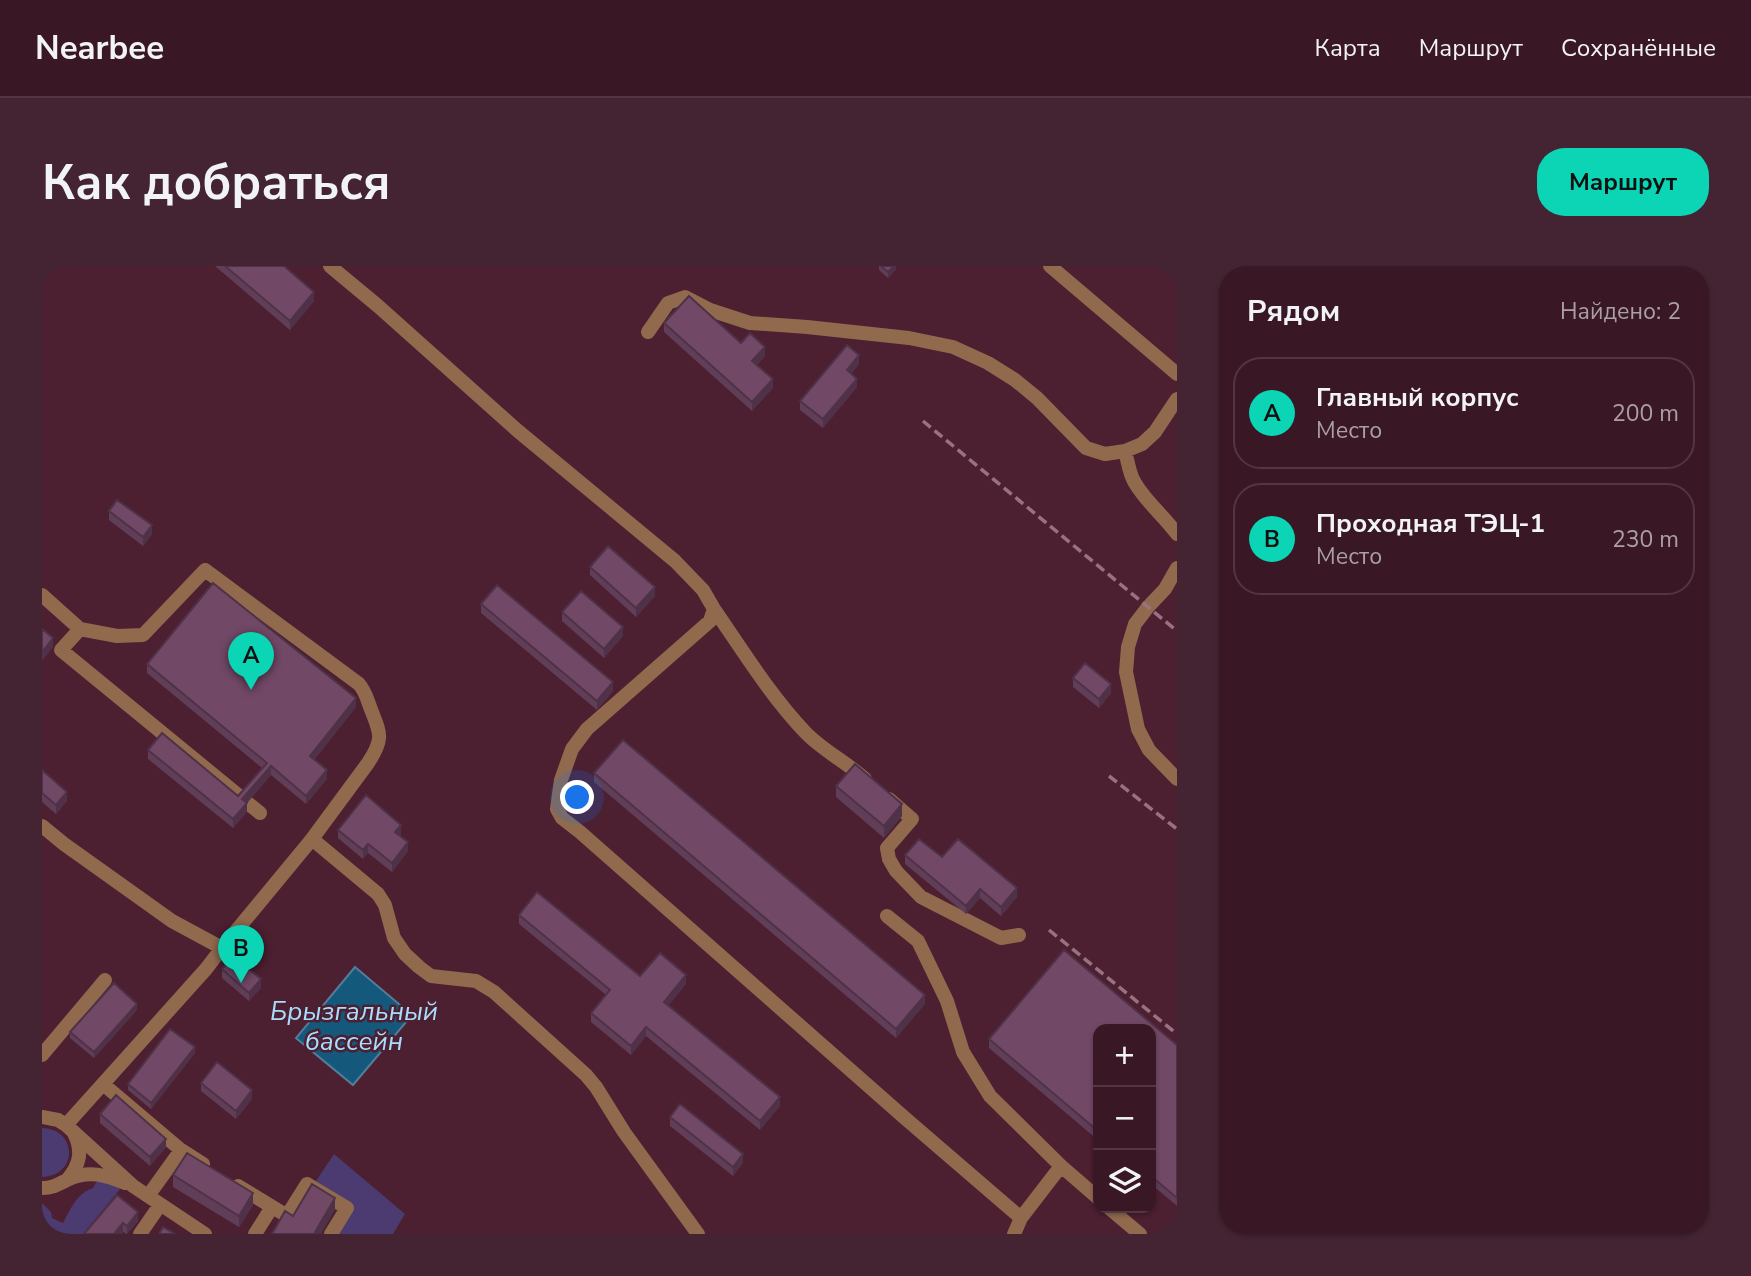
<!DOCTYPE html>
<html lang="ru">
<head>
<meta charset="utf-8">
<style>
	:root { --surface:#391725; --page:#442432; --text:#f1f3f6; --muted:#ab9fa7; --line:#533642; --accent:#0cd5b5 }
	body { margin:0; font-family:"Nunito Sans",sans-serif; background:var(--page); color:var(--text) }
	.controls { position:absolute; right:21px; bottom:21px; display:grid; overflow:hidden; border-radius:14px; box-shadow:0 2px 5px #0004 }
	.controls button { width:63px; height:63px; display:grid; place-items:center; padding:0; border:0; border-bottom:2px solid var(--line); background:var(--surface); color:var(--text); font:35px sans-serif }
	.you { position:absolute; left:536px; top:532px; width:24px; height:24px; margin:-18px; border:5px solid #fff; border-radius:50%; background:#1a73e8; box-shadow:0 0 0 10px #1a73e833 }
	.badge { display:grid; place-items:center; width:46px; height:46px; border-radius:50%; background:var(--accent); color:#111; font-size:23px; font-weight:700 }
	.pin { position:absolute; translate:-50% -58px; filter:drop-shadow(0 2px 4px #0008) }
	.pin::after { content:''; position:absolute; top:37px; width:24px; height:21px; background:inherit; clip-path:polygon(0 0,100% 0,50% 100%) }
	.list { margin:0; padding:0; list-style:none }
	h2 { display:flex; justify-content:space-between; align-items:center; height:91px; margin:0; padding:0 28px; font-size:30px }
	h2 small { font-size:23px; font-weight:400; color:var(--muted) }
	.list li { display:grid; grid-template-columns:46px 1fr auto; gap:21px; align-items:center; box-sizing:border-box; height:112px; margin:0 14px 14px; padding:0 14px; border:2px solid var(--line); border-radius:28px }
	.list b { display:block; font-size:26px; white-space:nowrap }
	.list p { margin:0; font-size:23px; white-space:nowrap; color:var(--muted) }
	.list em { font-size:23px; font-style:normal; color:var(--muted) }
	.icon { flex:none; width:38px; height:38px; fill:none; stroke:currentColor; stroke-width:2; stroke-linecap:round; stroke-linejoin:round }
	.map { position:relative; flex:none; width:1135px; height:968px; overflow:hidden; border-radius:28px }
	header { display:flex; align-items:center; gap:42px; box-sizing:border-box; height:98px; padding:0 35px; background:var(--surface); border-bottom:2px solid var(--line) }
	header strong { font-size:33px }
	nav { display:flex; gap:38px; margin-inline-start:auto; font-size:24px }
	.intro { display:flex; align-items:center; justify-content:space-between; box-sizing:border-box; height:168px; padding:0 42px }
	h1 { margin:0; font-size:49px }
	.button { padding:18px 32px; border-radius:28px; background:var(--accent); color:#111; font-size:24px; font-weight:700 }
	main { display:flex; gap:42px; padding:0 42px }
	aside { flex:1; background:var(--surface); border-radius:28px; box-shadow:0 2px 5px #0004 }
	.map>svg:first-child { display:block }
	.green { fill:#4c3b70 }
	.water { fill:#14587b; stroke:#557c98; stroke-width:2 }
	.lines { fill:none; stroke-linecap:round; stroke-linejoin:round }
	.minor { stroke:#916a4e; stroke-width:14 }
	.rail { stroke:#987280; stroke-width:3.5; stroke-dasharray:10 5; stroke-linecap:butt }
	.wall { fill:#613e58 }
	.shaded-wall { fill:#4f3247 }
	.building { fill:#714866; stroke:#4f3247; stroke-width:2 }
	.labels { text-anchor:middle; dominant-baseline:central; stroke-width:5; stroke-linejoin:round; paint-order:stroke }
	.water-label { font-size:26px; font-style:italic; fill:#a9dcfd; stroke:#4c1f31 }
</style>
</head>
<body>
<header>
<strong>Nearbee</strong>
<nav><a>Карта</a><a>Маршрут</a><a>Сохранённые</a></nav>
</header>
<div class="intro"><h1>Как добраться</h1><a class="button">Маршрут</a></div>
<main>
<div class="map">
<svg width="1135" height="968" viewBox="0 0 1135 968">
	<rect width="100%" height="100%" fill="#4c1f31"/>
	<path class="green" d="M0,862c36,1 36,48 0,49z
		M292,888l71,60 -12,20h-58l16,-28 -35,-25z
		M57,911l11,3 10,9 -37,45h-34l-7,-6v-25l9,9 1,6 11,5c7,-13 14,-30 30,-35z"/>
	<path class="water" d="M313,701l57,48 -59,70 -57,-47z"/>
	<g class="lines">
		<path class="minor" d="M288,0l48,40 140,125 157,130 28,29 11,19 -4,12 -123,108 -15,20 -11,31 -4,29 5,9 18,14 326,287 115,99
			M1008,0l127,108
			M606,66l20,-29 17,-6 25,13 40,13 57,4 102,11 44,9 35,16 27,17 22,18 49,50 19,6 20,-3 17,-7 13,-12 22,-33
			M1083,185c3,10 4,23 10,32 11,19 29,33 42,51
			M1135,302l-12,21 -17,18 -13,17 -7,23 -2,25 12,57 11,21 28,29
			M0,329l38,34 37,7 26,-1 62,-65 154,114c6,7 7,12 10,20 10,28 17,32 -1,59l-56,76 66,55 7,11 9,33 11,16 14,13 12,9 45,5 18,11 92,83 10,12 28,45 74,102
			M672,343c29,42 56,86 91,123 17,18 41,30 60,47
			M38,363l-19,21 199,163
			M847,533l23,20 -25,29 2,11 7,12 25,26 80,41 18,-3
			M0,560l22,18 108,77 50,27 -16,21 -140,156
			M845,650l31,25 29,60 16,51 27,44 71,70 -40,52 -7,16
			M180,682l90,-109
			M0,789l63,-75
			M61,818l78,66 22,14
			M0,851l16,3 8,5 67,61 72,48
			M1019,900l37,32
			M25,914c13,-15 16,-29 7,-47
			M196,920l46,28 6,-3 17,-27 40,24 -16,26
			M0,922c11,0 17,-4 27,-9 21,-9 36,-4 56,4
			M106,930l33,-46
			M1067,942l31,26
			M98,968l20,-29
			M213,968l17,-27"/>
		<path class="rail" d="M881,155l254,210
			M1067,510l68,53
			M1007,664l128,104"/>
	</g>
	<path class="wall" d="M173,0h69l30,35 -24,29z
		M837,0h17v3l-8,9 -9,-8z
		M622,57l77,20 24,13 -8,9 16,23 -21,23 -88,-79z
		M817,98l-8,10 6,13 -34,41 -23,-18v-9z
		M67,245l43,23 -9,12 -34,-26z
		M548,301l65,29 -19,21 -46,-42z
		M439,338l132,87 -16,19 -116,-97z
		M520,346l61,24 -19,22 -42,-37z
		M105,398l209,43 -42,53 13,19 -21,25 -35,-29 -24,28v9l-14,16 -85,-69v-9l90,46 24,-28 -115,-95z
		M1031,412l38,15 -12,15 -26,-21z
		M0,504l25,31 -11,13 -14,-12z
		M552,507l331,231 -29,34 -302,-256z
		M794,520l66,30 -18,22 -48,-41z
		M296,564l63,4 -1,1 8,16 -16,21 -24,-19 -5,6 -25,-21z
		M863,589l37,2 75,40 -16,19 -21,-18 -14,16 -61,-50z
		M477,649l121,61 46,8 -18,22 112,100 -20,24 -114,-94 -15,19 -40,-33v-9l15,-18 -87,-71z
		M1022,684l113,95v161l-26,-22v-155h-53v111l-109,-92v-9z
		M180,703h13l26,19 -12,13 -27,-23z
		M95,744l-43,48 -24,-20v-6z
		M153,787l-44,56 -23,-19v-6z
		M159,817l51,16 -16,20 -35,-28z
		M58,848l66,33 -16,19 -50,-43z
		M628,851l73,46 -10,13 -63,-50z
		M131,909l80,30 -14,22 -66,-40z
		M75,929l21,26 -11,13 -4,-2 -2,2h-37z"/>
	<path class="shaded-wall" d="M852,0h2v3l-8,9v-6z
		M272,26v9l-24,29v-9z
		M723,81v9l-13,14v-9z
		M817,89v9l-12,15v-9z
		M731,113v9l-21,23v-9z
		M815,113v8l-34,41v-9z
		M110,259v9l-9,12v-9z
		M613,321v9l-19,21v-9z
		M581,361v9l-19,22v-9z
		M11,372v9l-11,14v-9z
		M571,416v9l-16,19v-9z
		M1069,418v9l-12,15v-9z
		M314,432v9l-46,58v-9z
		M229,500v9l-24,28v9l-14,16v-9l9,-20z
		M285,504v9l-21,25v-8z
		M25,526v9l-11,13v-9z
		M860,538v12l-18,22v-12z
		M359,559v9l-6,7v-9z
		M366,576v9l-16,21v-9z
		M326,578v9l-5,6v-9z
		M975,622v9l-16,19v-9z
		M938,623v9l-14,16v-8z
		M644,709v9l-22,27v-9z
		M219,713v9l-12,13v-8z
		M883,729v9l-29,34v-9z
		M95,738v6l-43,48v-6z
		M604,761v9l-15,19v-9z
		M153,781v6l-44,56v-6z
		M210,824v9l-16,20v-8z
		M738,831v9l-20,24v-9z
		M124,873v8l-16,19v-9z
		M701,888v9l-10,13v-9z
		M211,927v12l-14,22v-11z
		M293,932v12l-14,24h-7z
		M96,946v9l-11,13v-8z
		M81,957v9l-2,2h-7z"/>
	<path class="building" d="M183,0h59l30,26 -24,29z
		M839,0h13l-6,6z
		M647,30l52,47 9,-10 15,14 -13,14 21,18 -21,23 -88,-79z
		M805,79l12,10 -12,15 10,9 -34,40 -23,-18z
		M75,234l35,25 -9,12 -34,-26z
		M566,280l47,41 -19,21 -46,-41z
		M171,317l143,115 -46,58 17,14 -21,26 -35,-30 -29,33 5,4 -14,16 -85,-69 14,-17 76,63 29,-33 -120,-99z
		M455,319l116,97 -16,19 -116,-97z
		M539,325l42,36 -19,22 -42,-37z
		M0,363l11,9 -11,14z
		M1043,397l26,21 -12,15 -26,-21z
		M581,474l302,255 -29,34 -302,-256z
		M813,498l47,40 -18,22 -48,-40z
		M0,504l25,22 -11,13 -14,-12z
		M324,529l35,30 -6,7 13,10 -16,21 -24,-19 -5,6 -25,-20z
		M877,573l23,18 16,-18 59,49 -16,19 -21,-18 -14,17 -61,-51z
		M495,626l103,84 20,-23 26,22 -22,27 116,95 -20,24 -114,-94 -15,19 -40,-33 19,-23 -91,-75z
		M1022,684l113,95v153l-26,-22v-147h-53v102l-109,-92z
		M185,697l8,6 6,-6 20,16 -12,14 -27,-24z
		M72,717l23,21 -43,48 -24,-20z
		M128,763l25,18 -44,56 -23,-19z
		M175,796l35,28 -16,21 -35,-28z
		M74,829l50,44 -16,18 -50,-43z
		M638,838l63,50 -10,13 -63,-50z
		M145,887l66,40 -14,23 -66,-41z
		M270,918l23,14 -21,36h-42l13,-23 8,5z
		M75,929l21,17 -11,14 -4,-3 -9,11h-30z
		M121,961l12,7h-16z"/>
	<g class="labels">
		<g class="water-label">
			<text x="312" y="745">Брызгальный<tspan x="312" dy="30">бассейн</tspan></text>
		</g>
	</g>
</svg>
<div class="controls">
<button>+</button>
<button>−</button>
<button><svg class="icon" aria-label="layers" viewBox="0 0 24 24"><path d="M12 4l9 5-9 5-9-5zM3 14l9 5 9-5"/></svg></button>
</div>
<div class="you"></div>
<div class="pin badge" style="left:209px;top:424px">A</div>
<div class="pin badge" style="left:199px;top:717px">B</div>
</div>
<aside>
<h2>Рядом<small>Найдено: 2</small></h2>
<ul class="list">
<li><span class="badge">A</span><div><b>Главный корпус</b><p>Место</p></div><em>200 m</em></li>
<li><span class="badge">B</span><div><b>Проходная ТЭЦ-1</b><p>Место</p></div><em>230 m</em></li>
</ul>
</aside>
</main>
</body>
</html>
